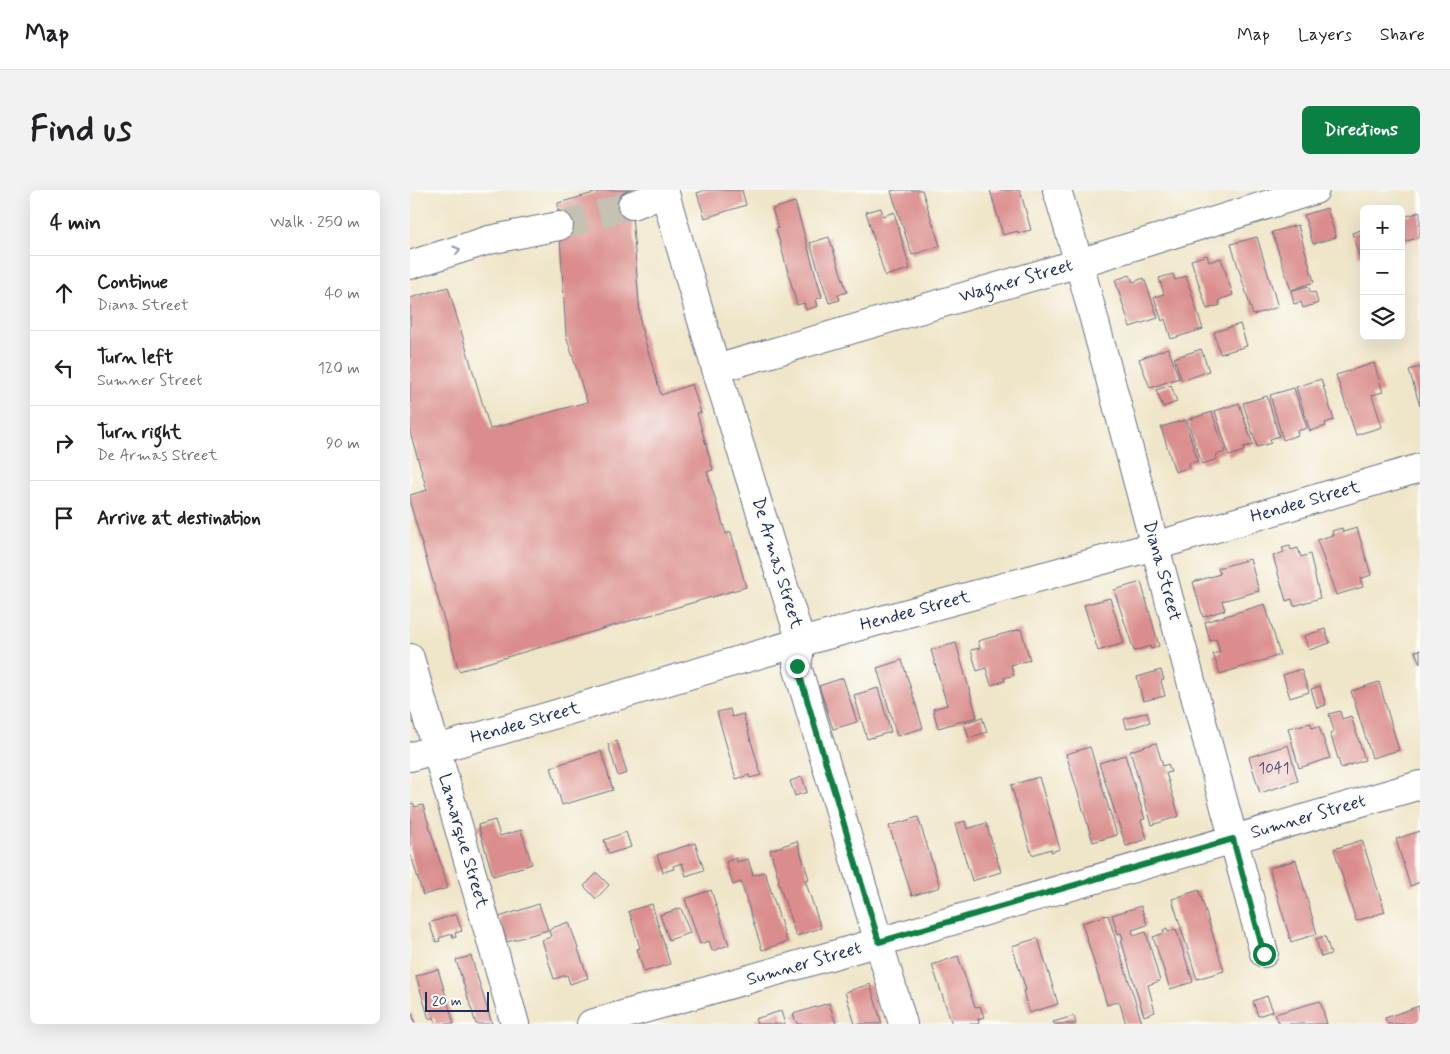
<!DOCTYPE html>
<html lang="en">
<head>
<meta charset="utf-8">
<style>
	:root { --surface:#fff; --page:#f2f2f2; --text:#202124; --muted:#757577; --line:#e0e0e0; --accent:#0b8043 }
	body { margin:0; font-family:Mynerve,sans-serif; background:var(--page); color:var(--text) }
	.controls { position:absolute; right:15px; top:15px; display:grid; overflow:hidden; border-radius:8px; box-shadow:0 5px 20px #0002 }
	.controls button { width:45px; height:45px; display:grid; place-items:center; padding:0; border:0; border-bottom:1px solid var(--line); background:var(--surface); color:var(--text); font:25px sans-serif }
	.scale { position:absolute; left:15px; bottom:12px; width:64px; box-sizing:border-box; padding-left:5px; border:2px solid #1b2f5e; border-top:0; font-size:14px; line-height:18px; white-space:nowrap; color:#1b2f5e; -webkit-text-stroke:4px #fdfcf7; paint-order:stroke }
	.stop { position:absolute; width:15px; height:15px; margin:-11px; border:4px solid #0b8043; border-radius:50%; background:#fff }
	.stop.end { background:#0b8043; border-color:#fff; box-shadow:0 1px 5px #0008 }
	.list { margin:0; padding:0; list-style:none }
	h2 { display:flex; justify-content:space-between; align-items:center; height:65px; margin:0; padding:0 20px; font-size:21px }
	h2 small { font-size:16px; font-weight:400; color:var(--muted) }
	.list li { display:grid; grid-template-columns:32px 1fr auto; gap:15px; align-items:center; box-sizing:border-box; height:75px; padding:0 20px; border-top:1px solid var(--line) }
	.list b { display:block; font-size:19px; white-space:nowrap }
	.list p { margin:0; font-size:16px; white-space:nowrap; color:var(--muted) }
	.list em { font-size:16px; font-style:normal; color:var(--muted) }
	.icon { flex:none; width:28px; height:28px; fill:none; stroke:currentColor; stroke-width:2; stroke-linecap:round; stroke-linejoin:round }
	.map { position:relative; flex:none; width:1010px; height:834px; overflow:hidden; border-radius:8px }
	header { display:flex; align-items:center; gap:30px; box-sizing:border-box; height:70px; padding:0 25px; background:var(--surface); border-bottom:1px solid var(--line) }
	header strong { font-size:24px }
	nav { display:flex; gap:28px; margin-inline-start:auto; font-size:18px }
	.intro { display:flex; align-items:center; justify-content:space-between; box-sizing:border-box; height:120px; padding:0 30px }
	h1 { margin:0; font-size:35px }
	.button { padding:12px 22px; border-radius:8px; background:var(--accent); color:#fff; font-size:18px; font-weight:700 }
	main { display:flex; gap:30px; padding:0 30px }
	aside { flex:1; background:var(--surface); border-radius:8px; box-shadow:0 5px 20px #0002 }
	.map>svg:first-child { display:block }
	.building { fill:#da8d8c }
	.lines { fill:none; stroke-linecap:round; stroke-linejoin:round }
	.minor-tunnel { stroke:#c5c1b3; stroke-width:28; stroke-dasharray:28 14; stroke-linecap:butt }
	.minor-casing { stroke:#656f83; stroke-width:30 }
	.minor { stroke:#fff; stroke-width:28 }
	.oneway { stroke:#8d97ae }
	.route { stroke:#0b8043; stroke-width:6 }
	.labels { text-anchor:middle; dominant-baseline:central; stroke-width:5; stroke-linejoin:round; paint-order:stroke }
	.number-label { font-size:15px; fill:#4b466a }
	.street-label { font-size:18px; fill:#1b2f5e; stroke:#fdfcf7 }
</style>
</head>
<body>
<header>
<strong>Map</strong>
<nav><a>Map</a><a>Layers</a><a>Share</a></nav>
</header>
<div class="intro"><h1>Find us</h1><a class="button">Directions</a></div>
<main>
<aside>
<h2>4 min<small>Walk · 250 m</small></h2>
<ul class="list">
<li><svg class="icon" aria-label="ahead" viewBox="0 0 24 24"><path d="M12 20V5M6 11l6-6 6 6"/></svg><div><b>Continue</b><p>Diana Street</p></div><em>40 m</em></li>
<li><svg class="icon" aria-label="left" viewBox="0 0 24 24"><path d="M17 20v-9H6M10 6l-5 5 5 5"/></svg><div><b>Turn left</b><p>Sumner Street</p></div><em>120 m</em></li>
<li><svg class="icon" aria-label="right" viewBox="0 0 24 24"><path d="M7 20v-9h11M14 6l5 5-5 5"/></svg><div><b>Turn right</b><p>De Armas Street</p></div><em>90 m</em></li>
<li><svg class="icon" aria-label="arrive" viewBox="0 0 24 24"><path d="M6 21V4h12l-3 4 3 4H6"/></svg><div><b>Arrive at destination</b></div></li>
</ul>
</aside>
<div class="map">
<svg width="1010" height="834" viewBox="0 0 1010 834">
	<rect width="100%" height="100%" fill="#fdfcf7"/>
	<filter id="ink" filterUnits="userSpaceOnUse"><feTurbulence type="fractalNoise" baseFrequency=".02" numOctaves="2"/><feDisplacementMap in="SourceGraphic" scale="10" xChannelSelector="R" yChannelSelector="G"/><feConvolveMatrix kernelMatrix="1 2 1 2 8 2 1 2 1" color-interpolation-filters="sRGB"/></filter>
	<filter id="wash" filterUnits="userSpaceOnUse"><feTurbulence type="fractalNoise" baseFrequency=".0096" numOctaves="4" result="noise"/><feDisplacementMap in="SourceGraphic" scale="20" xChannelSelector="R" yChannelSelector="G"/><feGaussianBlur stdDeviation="1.12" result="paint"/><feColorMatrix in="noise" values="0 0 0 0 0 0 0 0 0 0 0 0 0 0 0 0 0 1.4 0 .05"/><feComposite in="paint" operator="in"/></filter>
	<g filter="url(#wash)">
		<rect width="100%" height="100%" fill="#efe5c8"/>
		<g id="blocks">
			<path class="building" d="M195,0h25l11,137 20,68 31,-11 9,29h-4l16,57 -6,2 19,62 5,-2 15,55 -287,84 -49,-168v-8l17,-5 -17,-58v-134l38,-11 42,142 97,-27 -21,-67 -8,-132z
				M295,0h37l4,15 -41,13 -8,-25z
				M486,0h26l18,56 -28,9 -21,-64z
				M580,0h30l11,40 -13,3v-2l-15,4z
				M385,12l27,95 -6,2 2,7 -12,4 -2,-7 -7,2 -21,-76 2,-1 -6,-19z
				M471,18l2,8 11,-4 16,57 -25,7 -19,-64z
				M917,18l9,29 -23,7 -9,-29z
				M1010,22v25l-19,6v-25z
				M888,35l16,57 -23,8 -19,-58z
				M954,39v25l-5,2 -7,-23z
				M419,47l18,55 -9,3 2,5 -11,3 -19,-60z
				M847,47l21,70 -25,8 -22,-71z
				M797,65l2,7 12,-4 12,37 -14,5 1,5 -13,4 -16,-49z
				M763,84l2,6 11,-4 17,53 -32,10 -6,-20 -3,2 -8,-24 10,-3 -5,-16z
				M720,85l3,7 11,-4 14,40 -28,9 -15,-47z
				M898,96l3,7 4,-1 3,11 -15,5 -2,-6 -7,2 -3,-13z
				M830,134l7,22 -27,8 -6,-22z
				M758,158l11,30 -29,10 -11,-29z
				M791,159l8,22 -27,10 -8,-23z
				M964,173l9,29 -11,3 10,32 -26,8 -20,-60z
				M1010,177v39l-11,-36z
				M911,189l13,41 -9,3 1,3 -16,5 -14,-44z
				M761,195l6,17 -14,5 -7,-17z
				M884,198l13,40 -10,3 1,4 -15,5 -13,-45z
				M857,206l12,40 -9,3 1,4 -14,4 -14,-44z
				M829,213l14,42 -10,2 1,4 -15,5 -14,-45z
				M802,222l13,40 -9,3 1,4 -15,5 -15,-44z
				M775,230l13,41 -9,2 1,4 -15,5 -14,-45z
				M932,338l1,4 14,-4 14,47 -11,4 3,8 -27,8 -19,-55 16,-5 -1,-4z
				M880,356l1,4 7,-2 3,9 9,-3 10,44 -26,8 -2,-7 -6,2 -13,-45 11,-4 -2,-4z
				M840,369l9,32 -37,10 3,9 -22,7 -10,-35 27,-8 -2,-6z
				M731,392l18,64 -8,3 -1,-3 -16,5 -20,-61z
				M700,408l14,45 -26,8 -14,-46z
				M855,414l15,51 -60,19 -7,-20 7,-2 -4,-13 -6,2 -5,-19z
				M611,439l9,31 -19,5 3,10 -10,3 1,3 -14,4 -5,-17 -9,3 -6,-21 9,-2 -2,-7z
				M915,439l5,14 -21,7 -5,-14z
				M546,453l21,74 -39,11 -5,-19 14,-4 -16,-55z
				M1010,460v14l-5,-13z
				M492,470l21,68 -26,8 -20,-68z
				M891,479l8,23 -19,6 -7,-23z
				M751,480l3,10 -3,1 4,15 -22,5 -6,-24z
				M433,488l14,44 -24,7 -14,-43z
				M969,492l20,68 -27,8 -21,-67z
				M910,496l6,19 -9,3 -6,-19z
				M468,498l13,44 -24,7 -13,-44z
				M320,519l2,8 11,-3 18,61 -11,3 -1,-3 -13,4 -19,-67z
				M930,521l2,8 9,-3 14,44 -24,8 -11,-35 4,-2 -5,-17z
				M737,522l3,10 -23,7 -3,-10z
				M572,527l5,15 -18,6 -5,-15z
				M901,533l1,5 7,-2 11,32 -31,10 -11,-40z
				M207,551l10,32 -9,3 -10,-32z
				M746,553l7,23 5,-2 3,8 -5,1 13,43 -27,9 -22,-74z
				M878,555l10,36 -38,12 -11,-36z
				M680,557l27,88 -24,7 -27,-88z
				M191,561l12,39 -51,15 -11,-38z
				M715,565l20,64 -4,1 6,19 -21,7 -27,-83z
				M392,587l5,15 -12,4 -5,-15z
				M629,587l21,72 -9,3v-3l-19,6 -21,-70z
				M3,613l2,4 8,-2 25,83 -25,7 -13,-43v-48z
				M508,627l22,70 -28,9 -23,-70z
				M85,630l5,16 21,-6 11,34 -39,12 -15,-51z
				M555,631l2,8 19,-6 15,49 -29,9 -17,-57z
				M1010,641v51l-10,4 -14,-47z
				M216,642l5,15 -22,7 -5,-14z
				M952,650l23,72 -29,9 -22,-72z
				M387,651l12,38 -4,1 16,48 -25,8 -18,-55 1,-1 -9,-30z
				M285,653l9,27 -18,6 -4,-13 -9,3 1,3 -11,3 -6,-17z
				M326,668l1,4 11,-3 5,16 12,-3 22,70 -25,8 -21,-68 -8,3 -7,-23z
				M886,670l21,74 -26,8 -22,-74z
				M187,683l12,12 -13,14 -12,-13z
				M301,700l18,55 -17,6 -3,-10 -9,3 -15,-45z
				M789,700l25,81 -27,8 -25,-80z
				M129,714l9,26 -41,12 -8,-25z
				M242,714l18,60 -26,8 -7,-23 3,-1 -11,-37z
				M731,716l6,19 -15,5 2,6 12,-4 14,49 -12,4 7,27 -11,4 -23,-76 2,-1 -2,-6 -3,1 -6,-19z
				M271,718l9,25 -21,7 -9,-25z
				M46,724l6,17 -7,2 1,4 -3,1 -1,-4 -13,4 1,3 -4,1 -7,-19z
				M698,725l34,108 -3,1h-13l-7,-23 -12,4 -25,-82z
				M159,732l19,56 -18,6 -3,-9 -13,4 -12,-39 9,-3 -2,-6 3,-3z
				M757,738l1,4 8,-3 17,53 -23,7 -17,-52 11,-4 -1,-3z
				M915,746l6,18 -10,3 -5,-18z
				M628,748l20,66 -29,9 -6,-22 3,-1 -14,-44z
				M61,766l21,68h-16l-20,-64z
				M548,766l17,51 5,-1 4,11 -6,2 1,5h-27l-20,-59z
				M28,779l16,55h-18l-2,-7 -5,2 -13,-43z
				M460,794l12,40h-27l-10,-32z
				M857,806l6,15 -15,5 -5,-15z
				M910,811l7,23h-48l-4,-10z
				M419,813l7,21h-39l-4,-10z
				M1009,816l1,18h-32l-3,-6z
				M371,821l4,13h-28l-2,-5z
				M0,824h2l3,10h-5z
				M664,826l2,8h-22l-1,-2z"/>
		</g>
	</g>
	<g filter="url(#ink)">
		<use href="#blocks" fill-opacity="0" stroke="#656f83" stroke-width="1"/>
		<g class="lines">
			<path class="minor-tunnel" d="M149,36l73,-21"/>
			<defs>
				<path id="minor" d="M254,0l52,179 85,273 -4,24 106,358
					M647,0l22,73 185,690
					M222,15l33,-11
					M0,75l79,-25 70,-14
					M306,179l363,-106 236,-73
					M0,468l105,366
					M0,567l391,-115 354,-96 265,-78
					M181,834l288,-82 541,-157"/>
			</defs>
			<use href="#minor" class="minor-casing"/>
			<use href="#minor" class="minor"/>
		</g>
		<defs><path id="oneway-chevron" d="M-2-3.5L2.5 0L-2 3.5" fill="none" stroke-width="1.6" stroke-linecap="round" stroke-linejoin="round" transform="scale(1.25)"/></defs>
		<use class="oneway" href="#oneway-chevron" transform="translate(47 60) rotate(-17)"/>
	</g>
	<g class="lines" filter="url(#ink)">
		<path class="route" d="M387,476l82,276 354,-103 31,115"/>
	</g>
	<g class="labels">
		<g class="number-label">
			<text x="864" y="579">1041</text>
		</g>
		<g class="street-label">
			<text transform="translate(606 91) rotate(-16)">Wagner Street</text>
			<text transform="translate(895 312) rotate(-16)">Hendee Street</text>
			<text transform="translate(367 373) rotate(73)">De Armas Street</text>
			<text transform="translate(752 381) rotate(75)">Diana Street</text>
			<text transform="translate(505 421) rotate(-15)">Hendee Street</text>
			<text transform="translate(115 533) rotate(-16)">Hendee Street</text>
			<text transform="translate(898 627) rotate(-16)">Sumner Street</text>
			<text transform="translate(53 651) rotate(74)">Lamarque Street</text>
			<text transform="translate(394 774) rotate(-16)">Sumner Street</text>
		</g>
	</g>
</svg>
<div class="controls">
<button>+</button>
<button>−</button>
<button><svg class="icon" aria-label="layers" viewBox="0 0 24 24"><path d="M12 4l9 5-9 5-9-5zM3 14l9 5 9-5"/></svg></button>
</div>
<div class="scale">20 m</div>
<div class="stop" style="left:854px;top:764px"></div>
<div class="stop end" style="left:387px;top:476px"></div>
</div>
</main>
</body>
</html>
